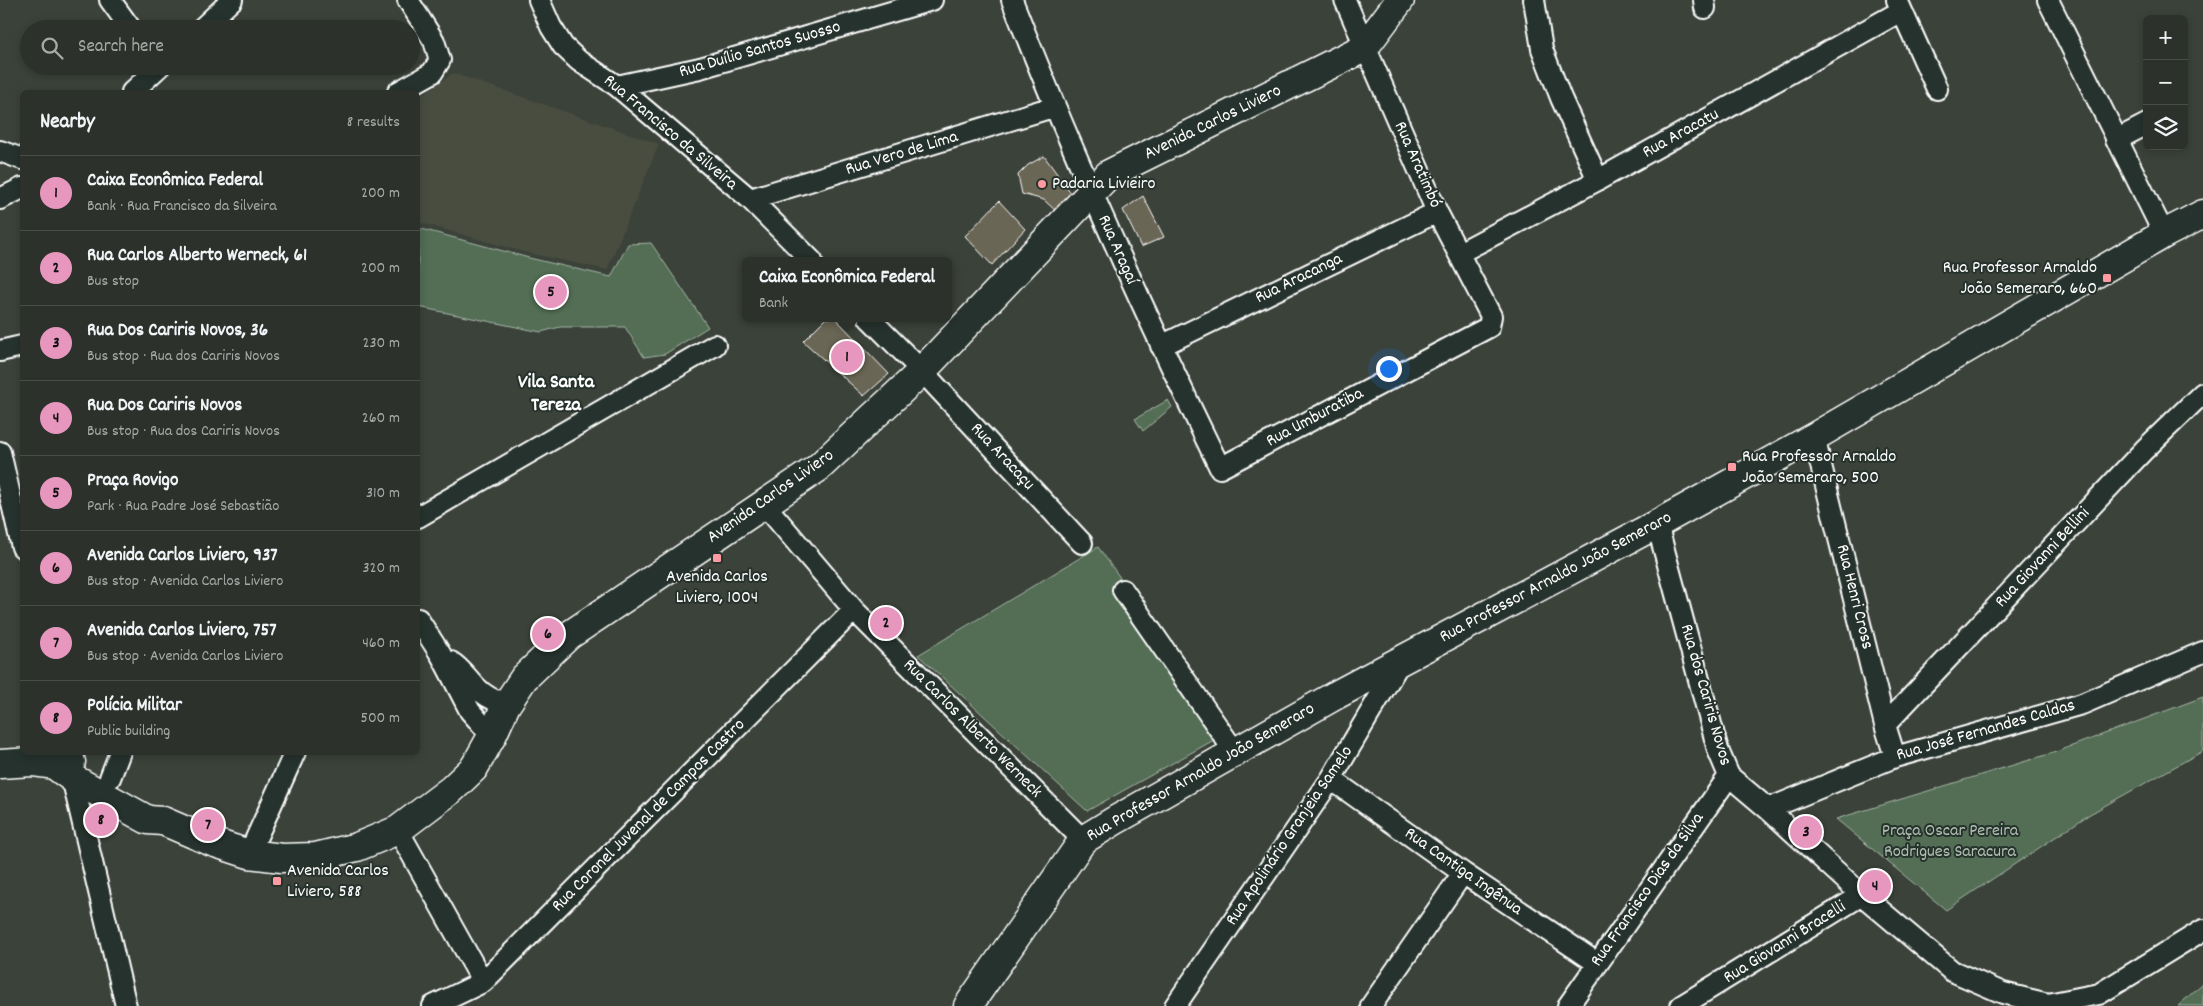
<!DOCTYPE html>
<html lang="en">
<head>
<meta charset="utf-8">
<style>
	:root { --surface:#2c322b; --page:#383e37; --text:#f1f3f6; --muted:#a6aaa9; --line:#484d47; --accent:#e797bd }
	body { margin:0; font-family:Dekko,sans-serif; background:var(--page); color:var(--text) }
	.controls { position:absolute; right:15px; top:15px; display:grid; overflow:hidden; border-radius:8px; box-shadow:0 2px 8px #0003 }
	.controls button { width:45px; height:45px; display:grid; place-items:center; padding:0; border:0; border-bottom:1px solid var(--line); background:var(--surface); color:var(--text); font:25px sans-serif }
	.you { position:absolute; left:1388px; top:368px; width:18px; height:18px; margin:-12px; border:4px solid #fff; border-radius:50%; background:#1a73e8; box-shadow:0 0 0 8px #1a73e833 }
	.badge { display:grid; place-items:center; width:32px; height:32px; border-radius:50%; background:var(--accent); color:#111; font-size:16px; font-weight:700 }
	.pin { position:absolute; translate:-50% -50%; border:2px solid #fff; box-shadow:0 1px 5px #0006 }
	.popup { position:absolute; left:742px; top:257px; width:210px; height:65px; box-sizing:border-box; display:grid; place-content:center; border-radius:8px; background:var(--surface); filter:drop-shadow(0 1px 4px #0005); font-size:16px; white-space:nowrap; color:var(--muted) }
	.popup b { font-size:19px; color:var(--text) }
	.popup::after { content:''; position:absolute; left:50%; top:100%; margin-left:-10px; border:10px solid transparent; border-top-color:var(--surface) }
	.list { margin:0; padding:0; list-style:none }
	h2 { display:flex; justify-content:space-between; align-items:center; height:65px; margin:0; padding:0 20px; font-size:21px }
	h2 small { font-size:16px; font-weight:400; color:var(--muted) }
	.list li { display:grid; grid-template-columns:32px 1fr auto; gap:15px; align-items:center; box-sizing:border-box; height:75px; padding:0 20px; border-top:1px solid var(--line) }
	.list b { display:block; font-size:19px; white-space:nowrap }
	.list p { margin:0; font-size:16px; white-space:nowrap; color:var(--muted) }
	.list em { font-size:16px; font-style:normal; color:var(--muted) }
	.icon { flex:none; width:28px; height:28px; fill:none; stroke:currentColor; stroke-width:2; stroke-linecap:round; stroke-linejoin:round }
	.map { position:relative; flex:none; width:2203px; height:1006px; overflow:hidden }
	.search { position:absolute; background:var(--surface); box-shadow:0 2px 8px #0003; left:20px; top:20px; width:400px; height:55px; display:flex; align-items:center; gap:12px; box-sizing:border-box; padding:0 18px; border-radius:28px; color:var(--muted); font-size:19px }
	.panel { position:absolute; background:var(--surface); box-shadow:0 2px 8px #0003; left:20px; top:90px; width:400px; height:665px; border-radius:8px }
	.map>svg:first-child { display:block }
	.built { fill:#494d41 }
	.green { fill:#526e55; stroke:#a8b6aa }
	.building { fill:#6b6654; stroke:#fff }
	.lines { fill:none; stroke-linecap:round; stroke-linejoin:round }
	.street-casing { stroke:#fff; stroke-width:24 }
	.secondary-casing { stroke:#fff; stroke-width:31 }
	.street { stroke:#26332d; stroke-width:20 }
	.secondary { stroke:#26332d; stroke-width:28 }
	.poi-dot { fill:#ff9aa2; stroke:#26332d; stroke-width:2 }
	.labels { text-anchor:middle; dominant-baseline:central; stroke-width:4; stroke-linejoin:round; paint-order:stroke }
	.street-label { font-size:18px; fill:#fff; stroke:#26332d }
	.poi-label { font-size:18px; fill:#fff; stroke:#26332d; text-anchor:start }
	.park-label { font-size:18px; fill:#b1beb2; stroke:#26332d }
	.quarter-label { font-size:20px; font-weight:bold; fill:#fff; stroke:#26332d }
</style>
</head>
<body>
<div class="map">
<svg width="2203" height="1006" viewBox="0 0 2203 1006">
	<rect width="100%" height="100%" fill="#3b4239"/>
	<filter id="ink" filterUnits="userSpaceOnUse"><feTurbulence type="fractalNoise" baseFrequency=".02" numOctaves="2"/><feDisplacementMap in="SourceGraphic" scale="10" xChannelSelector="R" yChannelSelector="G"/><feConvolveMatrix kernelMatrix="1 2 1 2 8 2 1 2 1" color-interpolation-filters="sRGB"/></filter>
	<g filter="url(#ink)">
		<path class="built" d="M453,73l206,71 -52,126 -83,-18 -106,-30v-124z"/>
		<path class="green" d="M418,228l111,30 82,19 17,-33 23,-1 57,84 -43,27 -21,3 -19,-30h-65l-19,5 -123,-25z
			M1168,400l4,7 -29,24 -8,-12z
			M1098,547l132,184 -143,80 -169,-156z
			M2203,697v54l-113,63 -144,96 -110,-91 220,-67z
			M2203,983v23h-25z"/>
		<path class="building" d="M1044,156l27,37 -15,18 -12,-11 -22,-6 -4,-19 10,-10z
			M1143,196l21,41 -23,10 -18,-37z
			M999,201l26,28 -33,36 -27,-29z
			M826,318h9l54,56 -25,22 -61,-55z
			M91,802l24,11 -18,15z"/>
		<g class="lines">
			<defs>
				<path id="street" d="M110,0l21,29
					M539,0l12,27 12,19 16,15 38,25 133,113 62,62
					M1012,0c62,159 133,314 208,468l269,-141 2,-11 -54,-104 -92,-212
					M1534,0l8,49 19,49 37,82
					M1704,0l1,8
					M1897,0l40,89
					M2048,0l116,234
					M201,29l31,-29
					M617,86l83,-18 232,-68
					M132,92l28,-26
					M398,92l34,-19 8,-13 -6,-19 -26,-41
					M2116,140l31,-16
					M0,151l22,8
					M0,199l22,-11
					M750,199l303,-92
					M1459,253l139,-73 303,-169
					M869,318l53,53 160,172
					M1161,346l276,-134
					M0,351l22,-5
					M1814,437l71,288 10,32
					M0,452l22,95
					M764,504l90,106 229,230
					M418,517l297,-172
					M1657,524l61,226 11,26 39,33 94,86 90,76 51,22 45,11 51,-10 104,-64
					M1123,590l112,162
					M418,619l23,36 29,56 22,25
					M451,662c10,6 16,16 25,25 8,9 19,14 30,18
					M1885,725l259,-275 59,-57
					M70,769l56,237
					M110,778l10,-26
					M1331,779l132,94 134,90
					M1768,809l127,-52 187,-53 121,-52
					M398,830l85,152
					M249,854l46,-102
					M433,1006l50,-24 371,-372
					M1175,1006l156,-227 69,-117
					M1371,1006l92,-133
					M1568,1006l161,-230
					M1681,1006l181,-111"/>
				<path id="secondary" d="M0,764l32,-2 22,3 17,-3
					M54,765l18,13 76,42 15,1 49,21 37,12 33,4 33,-1 42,-10 41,-17 54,-41 22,-21 18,-32 14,-31 18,-27 44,-42 250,-168 104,-97 187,-197 255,-126 36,-48
					M968,1006l115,-166 31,-19 222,-126 321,-171 157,-87 350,-203 39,-20"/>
			</defs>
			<use href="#street" class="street-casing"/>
			<use href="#secondary" class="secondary-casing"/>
			<use href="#street" class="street"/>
			<use href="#secondary" class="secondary"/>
		</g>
	</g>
	<g class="poi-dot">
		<circle cx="1042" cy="184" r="5"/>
		<rect x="2102" y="273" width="10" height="10" rx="2.5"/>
		<rect x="1727" y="462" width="10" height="10" rx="2.5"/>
		<rect x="712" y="553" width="10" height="10" rx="2.5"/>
		<rect x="272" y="876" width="10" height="10" rx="2.5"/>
	</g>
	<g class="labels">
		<g class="street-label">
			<text transform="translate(760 50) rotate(-16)">Rua Duílio Santos Suosso</text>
			<text transform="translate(1213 123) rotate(-26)">Avenida Carlos Liviero</text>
			<text transform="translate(670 133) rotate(40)">Rua Francisco da Silveira</text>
			<text transform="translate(1681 134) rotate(-29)">Rua Aracatu</text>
			<text transform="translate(902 154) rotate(-17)">Rua Vero de Lima</text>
			<text transform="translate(1417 165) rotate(66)">Rua Aratimbó</text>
			<text transform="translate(1117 250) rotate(66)">Rua Aragaí</text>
			<text transform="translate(1299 279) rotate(-26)">Rua Aracanga</text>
			<text transform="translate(1315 418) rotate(-28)">Rua Umburatiba</text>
			<text transform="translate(1002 457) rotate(47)">Rua Aracaçu</text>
			<text transform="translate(771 497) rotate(-35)">Avenida Carlos Liviero</text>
			<text transform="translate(2043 558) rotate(-47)">Rua Giovanni Bellini</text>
			<text transform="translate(1556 578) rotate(-28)">Rua Professor Arnaldo João Semeraro</text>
			<text transform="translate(1854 597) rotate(76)">Rua Henri Cross</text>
			<text transform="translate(1705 695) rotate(74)">Rua dos Cariris Novos</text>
			<text transform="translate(972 729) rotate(45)">Rua Carlos Alberto Werneck</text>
			<text transform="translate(1986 731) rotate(-16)">Rua José Fernandes Caldas</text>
			<text transform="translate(1201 773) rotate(-30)">Rua Professor Arnaldo João Semeraro</text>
			<text transform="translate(649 816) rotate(-45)">Rua Coronel Juvenal de Campos Castro</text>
			<text transform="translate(1290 836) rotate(-56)">Rua Apolinário Granjeia Samelo</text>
			<text transform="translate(1463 872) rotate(35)">Rua Cantiga Ingênua</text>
			<text transform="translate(1648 890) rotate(-55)">Rua Francisco Dias da Silva</text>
			<text transform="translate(1785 943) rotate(-32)">Rua Giovanni Bracelli</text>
		</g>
		<g class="poi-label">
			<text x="1052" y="184">Padaria Livieiro</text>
			<text x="2097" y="268" text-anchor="end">Rua Professor Arnaldo<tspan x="2097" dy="21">João Semeraro, 660</tspan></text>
			<text x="1742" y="457">Rua Professor Arnaldo<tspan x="1742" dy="21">João Semeraro, 500</tspan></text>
			<text x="717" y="577" text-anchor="middle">Avenida Carlos<tspan x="717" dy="21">Liviero, 1004</tspan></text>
			<text x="287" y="871">Avenida Carlos<tspan x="287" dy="21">Liviero, 588</tspan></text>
		</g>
		<g class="park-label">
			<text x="1950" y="831">Praça Oscar Pereira<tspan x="1950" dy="21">Rodrigues Saracura</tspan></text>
		</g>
		<g class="quarter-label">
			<text x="556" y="383">Vila Santa<tspan x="556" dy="23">Tereza</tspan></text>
		</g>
	</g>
</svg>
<div class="controls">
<button>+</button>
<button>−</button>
<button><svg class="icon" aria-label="layers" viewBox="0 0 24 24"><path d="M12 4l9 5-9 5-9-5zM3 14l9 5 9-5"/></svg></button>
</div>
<div class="you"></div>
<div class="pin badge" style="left:847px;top:357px">1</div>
<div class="popup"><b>Caixa Econômica Federal</b>Bank</div>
<div class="pin badge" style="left:886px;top:623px">2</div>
<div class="pin badge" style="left:1806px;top:832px">3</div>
<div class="pin badge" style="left:1875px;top:886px">4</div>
<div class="pin badge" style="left:551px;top:292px">5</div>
<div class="pin badge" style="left:548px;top:634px">6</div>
<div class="pin badge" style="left:208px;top:825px">7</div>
<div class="pin badge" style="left:101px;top:820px">8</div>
<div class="search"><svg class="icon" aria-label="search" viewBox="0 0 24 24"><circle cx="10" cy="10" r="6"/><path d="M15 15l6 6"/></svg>Search here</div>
<section class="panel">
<h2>Nearby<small>8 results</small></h2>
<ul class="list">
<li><span class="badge">1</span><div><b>Caixa Econômica Federal</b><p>Bank · Rua Francisco da Silveira</p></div><em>200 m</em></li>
<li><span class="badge">2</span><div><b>Rua Carlos Alberto Werneck, 61</b><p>Bus stop</p></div><em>200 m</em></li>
<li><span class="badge">3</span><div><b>Rua Dos Cariris Novos, 36</b><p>Bus stop · Rua dos Cariris Novos</p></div><em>230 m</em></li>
<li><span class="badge">4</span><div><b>Rua Dos Cariris Novos</b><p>Bus stop · Rua dos Cariris Novos</p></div><em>260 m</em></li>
<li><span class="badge">5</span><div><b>Praça Rovigo</b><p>Park · Rua Padre José Sebastião</p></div><em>310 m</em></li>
<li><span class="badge">6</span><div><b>Avenida Carlos Liviero, 937</b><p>Bus stop · Avenida Carlos Liviero</p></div><em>320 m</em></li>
<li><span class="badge">7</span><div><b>Avenida Carlos Liviero, 757</b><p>Bus stop · Avenida Carlos Liviero</p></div><em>460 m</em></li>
<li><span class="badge">8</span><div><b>Polícia Militar</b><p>Public building</p></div><em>500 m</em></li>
</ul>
</section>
</div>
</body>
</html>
